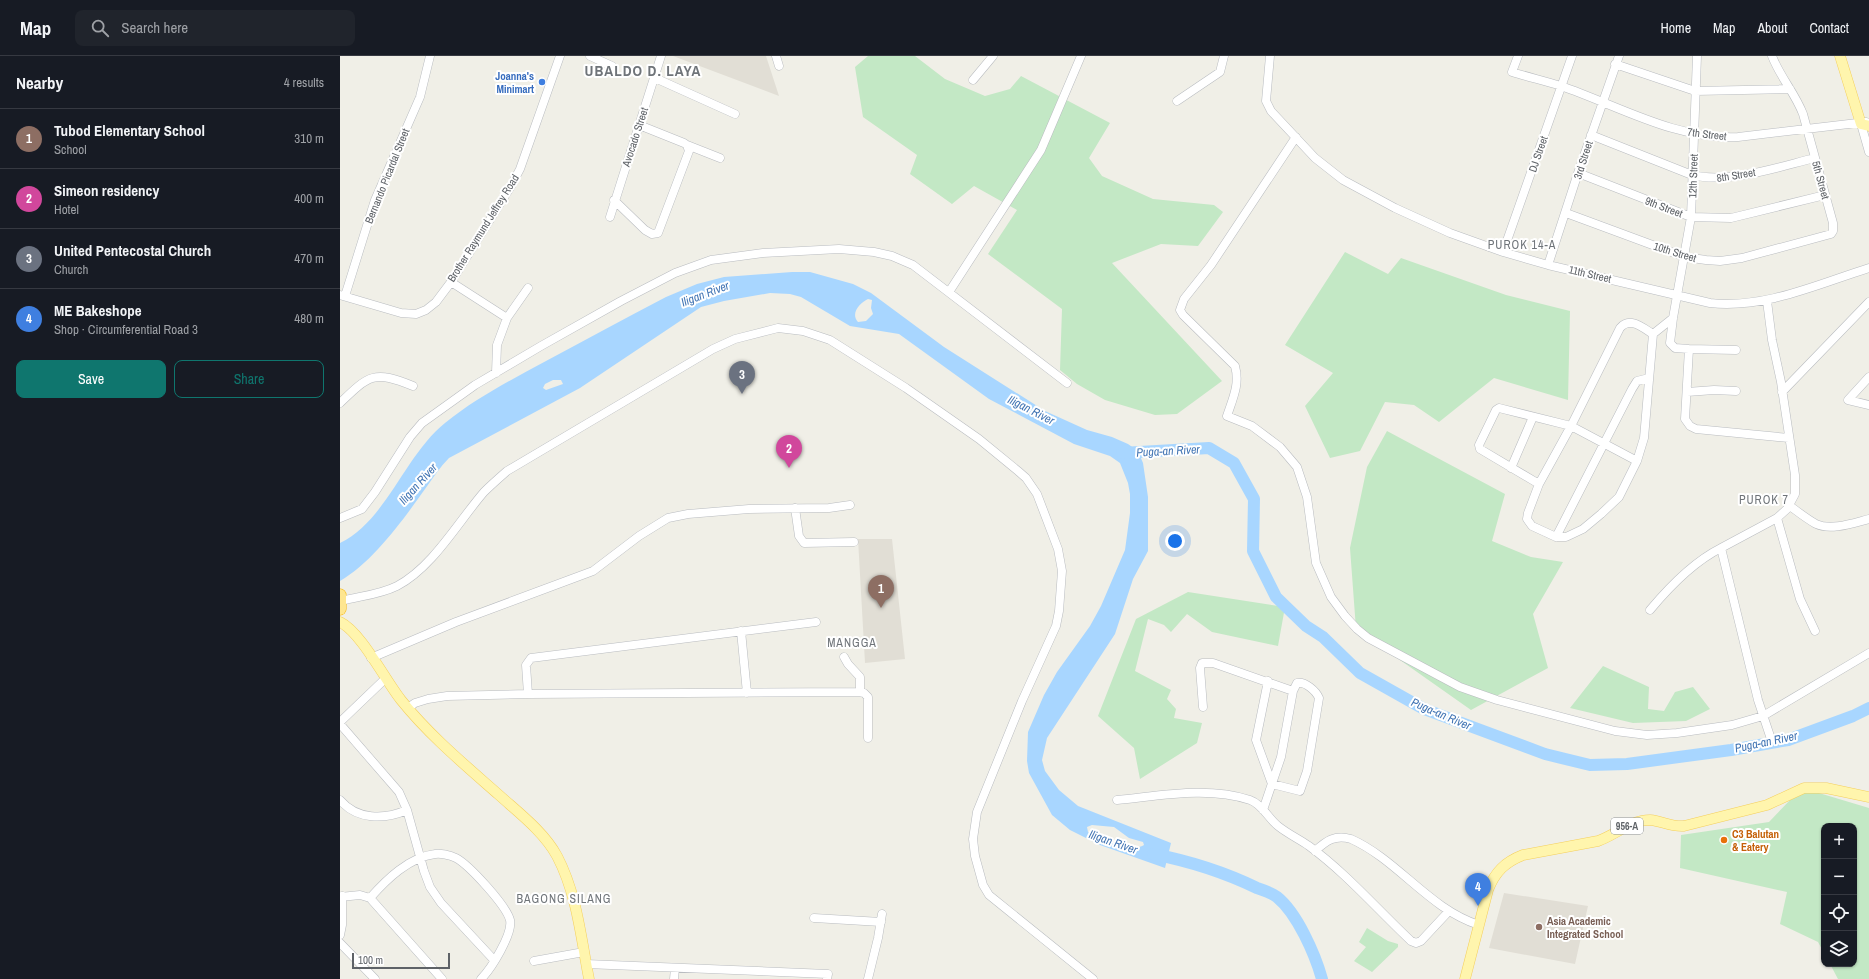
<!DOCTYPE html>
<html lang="en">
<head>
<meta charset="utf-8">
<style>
	:root { --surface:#171b24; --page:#20242c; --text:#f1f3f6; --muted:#9ea1a6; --line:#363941; --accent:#0f766e }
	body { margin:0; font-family:"Archivo Narrow",sans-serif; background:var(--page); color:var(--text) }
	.controls { position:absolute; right:12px; bottom:12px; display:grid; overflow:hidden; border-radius:8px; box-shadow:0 1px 3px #0004 }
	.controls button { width:36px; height:36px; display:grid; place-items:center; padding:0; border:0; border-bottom:1px solid var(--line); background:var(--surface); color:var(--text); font:20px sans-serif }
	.scale { position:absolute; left:12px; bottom:10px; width:98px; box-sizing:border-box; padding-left:4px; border:2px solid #5e6267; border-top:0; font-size:11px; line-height:14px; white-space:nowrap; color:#5e6267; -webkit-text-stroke:3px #fff; paint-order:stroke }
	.you { position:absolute; left:835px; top:485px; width:14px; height:14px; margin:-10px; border:3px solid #fff; border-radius:50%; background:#1a73e8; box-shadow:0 0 0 6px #1a73e833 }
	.badge { display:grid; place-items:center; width:26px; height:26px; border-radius:50%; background:var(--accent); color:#fff; font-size:13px; font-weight:700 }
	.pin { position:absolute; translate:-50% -33px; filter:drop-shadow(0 1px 2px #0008) }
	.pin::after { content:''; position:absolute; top:21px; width:14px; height:12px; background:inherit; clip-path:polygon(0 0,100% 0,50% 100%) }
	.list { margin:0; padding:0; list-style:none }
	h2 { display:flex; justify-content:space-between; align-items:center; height:52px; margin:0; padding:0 16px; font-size:17px }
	h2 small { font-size:13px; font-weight:400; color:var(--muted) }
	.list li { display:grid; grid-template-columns:26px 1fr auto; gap:12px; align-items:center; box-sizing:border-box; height:60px; padding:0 16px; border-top:1px solid var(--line) }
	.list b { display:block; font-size:15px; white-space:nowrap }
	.list p { margin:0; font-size:13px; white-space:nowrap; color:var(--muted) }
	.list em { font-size:13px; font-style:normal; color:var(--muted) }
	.actions { display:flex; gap:8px; padding:12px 16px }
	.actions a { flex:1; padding:9px 0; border:1px solid var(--accent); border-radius:8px; text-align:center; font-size:14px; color:var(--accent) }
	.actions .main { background:var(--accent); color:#fff }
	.icon { flex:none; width:22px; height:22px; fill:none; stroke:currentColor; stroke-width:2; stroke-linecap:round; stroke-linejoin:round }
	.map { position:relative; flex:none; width:1529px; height:923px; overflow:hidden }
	header { display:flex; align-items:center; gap:24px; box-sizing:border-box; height:56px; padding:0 20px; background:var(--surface); border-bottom:1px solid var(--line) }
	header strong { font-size:19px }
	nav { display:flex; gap:22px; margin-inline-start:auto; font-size:14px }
	.search { width:280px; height:36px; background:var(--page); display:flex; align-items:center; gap:10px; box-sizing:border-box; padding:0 14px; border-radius:8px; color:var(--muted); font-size:15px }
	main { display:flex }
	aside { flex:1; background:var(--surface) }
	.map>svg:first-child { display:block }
	.education { fill:#e1ded5 }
	.green { fill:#c3e8c5 }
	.water { fill:#a8d6ff; fill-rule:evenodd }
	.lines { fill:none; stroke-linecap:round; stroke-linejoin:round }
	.river { stroke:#a8d6ff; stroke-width:12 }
	.minor-casing { stroke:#b9bcc0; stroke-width:9 }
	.major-casing { stroke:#f4cf5c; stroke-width:11 }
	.highway-casing { stroke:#f7b300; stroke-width:13 }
	.minor { stroke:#fff; stroke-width:8 }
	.major { stroke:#fff5ad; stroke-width:10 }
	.highway { stroke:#fee690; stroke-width:12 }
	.shop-dot { fill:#3f7fe0; stroke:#fff; stroke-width:1.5 }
	.food-dot { fill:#e8710a; stroke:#fff; stroke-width:1.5 }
	.education-dot { fill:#8d6e63; stroke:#fff; stroke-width:1.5 }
	.labels { text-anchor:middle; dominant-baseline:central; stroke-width:4; stroke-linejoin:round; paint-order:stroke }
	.shield { fill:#fff; stroke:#8e9195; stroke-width:1 }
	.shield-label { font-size:10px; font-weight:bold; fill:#5e6267 }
	.shop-label { font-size:11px; font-weight:bold; fill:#366cbe; stroke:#fff; text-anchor:end }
	.street-label { font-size:11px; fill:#5e6267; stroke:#fff }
	.food-label { font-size:11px; font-weight:bold; fill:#c56008; stroke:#fff; text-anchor:start }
	.education-label { font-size:11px; font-weight:bold; fill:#785e54; stroke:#fff; text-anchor:start }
	.neighbourhood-label { font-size:12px; letter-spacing:1px; fill:#6f7479; stroke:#fff }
	.water-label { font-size:12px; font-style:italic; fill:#4275b4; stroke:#fff }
	.district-label { font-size:15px; font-weight:bold; letter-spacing:1px; fill:#6f7479; stroke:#fff }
</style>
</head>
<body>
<header>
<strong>Map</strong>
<div class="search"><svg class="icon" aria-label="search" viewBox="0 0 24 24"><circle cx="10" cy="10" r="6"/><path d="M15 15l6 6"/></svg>Search here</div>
<nav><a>Home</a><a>Map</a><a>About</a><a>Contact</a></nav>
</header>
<main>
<aside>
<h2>Nearby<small>4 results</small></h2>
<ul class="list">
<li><span class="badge" style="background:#8d6e63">1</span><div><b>Tubod Elementary School</b><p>School</p></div><em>310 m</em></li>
<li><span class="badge" style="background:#d1479c">2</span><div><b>Simeon residency</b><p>Hotel</p></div><em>400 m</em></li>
<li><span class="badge" style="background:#6b7280">3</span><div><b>United Pentecostal Church</b><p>Church</p></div><em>470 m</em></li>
<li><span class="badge" style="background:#3f7fe0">4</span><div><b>ME Bakeshope</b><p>Shop · Circumferential Road 3</p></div><em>480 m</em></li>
</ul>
<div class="actions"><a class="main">Save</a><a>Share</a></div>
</aside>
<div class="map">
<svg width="1529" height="923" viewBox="0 0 1529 923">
	<rect width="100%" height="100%" fill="#f0efe7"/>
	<path class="education" d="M333,0h93l13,40z
		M518,483h34l13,120 -40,4z
		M1164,837l84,13 -13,58 -86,-16z"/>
	<path class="green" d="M528,0h47l30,23 40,17 25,-7 11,-13 89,47 -21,35 13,18 51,23 61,6 9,7 -25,34 -37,-2 -49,19 110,118 -45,33 -22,1 -50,-15 -28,-16 -17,-14 2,-61 -74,-55 29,-44 -43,-24 -22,18 -42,-30 7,-19 -54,-38 -8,-50z
		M1005,196l43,22 13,-16 105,37 64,16 -2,89 -74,-22 -55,44 -25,-17 -29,-3 -25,49 -30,7 -25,-52 28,-33 -48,-28z
		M1047,375l118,63 -13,47 39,16 32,5 -30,52 15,54 -77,42 -115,-81 -6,-81 17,-81z
		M848,536l97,15 -7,39 -66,-14 -25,-18 -16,18 -7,-7 -16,-6 -13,52 36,19 -4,9 9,10 -2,9 28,5 -5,20 -57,36 -6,-31 -36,-32 38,-97z
		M1263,610l46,21 -1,22 16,2 11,-19 18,-5 17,22 -24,12 -53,2 -63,-15z
		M1469,734l60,18v171h-31l-8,-15h24v-138h-30v127l-6,-11 -38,-18 7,-32 -107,-24 1,-33 88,-13 23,-24z
		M1027,872l21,13 10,3v3l-26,25 -18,-11 12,-14 -7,-5z"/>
	<path class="water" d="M452,216h18l43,12 18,9 73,54 101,64 42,19 25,7 16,7 10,7 5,12 5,34v54l-15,28 -18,55 -68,104 -5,22 3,11 14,19 19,16 93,37 -6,25 -65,-23 -30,-15 -18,-15 -23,-42 -2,-12 1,-29 16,-37 13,-23 33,-46 11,-20 24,-56 5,-37v-19l-2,-11 -8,-20 -10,-7 -36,-12 -85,-45 -90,-65 -49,-8 -49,-29 -11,-3 -20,-1 -46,8 -23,6 -121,81 -131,70c-9,9 -16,20 -24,31 -22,31 -52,73 -85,92v-38c46,-22 65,-88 105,-120 31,-25 66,-43 101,-62 40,-21 79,-43 120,-64l31,-13 27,-7zM528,243l4,1 -1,8 2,6 -7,7 -8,1c-8,-9 2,-19 10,-23zM213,324h8l2,4 -17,6 -3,-2 2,-4zM752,769l22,2 15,11 14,4 1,3c-11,8 -46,-7 -56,-13l-1,-5z"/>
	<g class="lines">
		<path class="river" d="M782,397l87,-5 25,15 20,36 -1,52 23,46 30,29 17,11 37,36 64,36 121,45 45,11 37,-1 104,-14 57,-10 65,-24 16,-8
			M813,798c36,7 71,18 104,34 6,2 15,5 20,9 20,16 38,57 45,82"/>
		<defs>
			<path id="minor" d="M250,0l22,10
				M436,0l3,10
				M930,0l-4,45 5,10 44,47 28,22 52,28 55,25 53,19 45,13 162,38c55,6 108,-19 159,-35
				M1178,0l-6,16c16,5 33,9 49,14 58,20 115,54 177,51l128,-15
				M1357,0l-6,161 -18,101 -3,25 5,5 14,1 47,1
				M1275,8l80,27 95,-2
				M315,22l80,36
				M633,24l20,-24
				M837,45l43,-29 4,-16
				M1521,68l8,28
				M1251,79l101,40c37,9 86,-8 123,-17
				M956,81l-85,128 -27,34 -4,11 3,5 52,51c5,18 -2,32 -8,50l25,10 28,21 17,20 10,30 9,66 15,34 14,19 12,13 11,9 92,49 37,13 118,31 32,4 30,-2 55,-8 31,-9 106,-63
				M347,89l33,13
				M1238,117l113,44 40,1 94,-23
				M274,144l31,30 7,4 6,-1 31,-82 -2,-6 -3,-2 -45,-18
				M1226,157l119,44 21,3 14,1 22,-3 89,-24 2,-3v-8l-30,-109c-8,-21 -23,-37 -31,-58
				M270,161l51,-161
				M1163,196l69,-196
				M1208,209l30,-92 41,-117
				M111,226l56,36
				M609,236l92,-142 40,-94
				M0,239l61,18 15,1 10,-4 10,-8 15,-20 60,-96 9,-17 40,-113
				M5,240l30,-96 45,-103 10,-41
				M1427,245l5,39 9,42 14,93v19l-8,15 -10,9 -56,30 37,152 13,39
				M1313,278c-10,-6 -23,-18 -33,-6l-49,98 -32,58 -11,29 -1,6 5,7 24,11h10l17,-8 18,-15 18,-17 18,-36 7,-23 9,-104 20,-16
				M1349,293l-4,70 5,7 6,3 93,9
				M156,317l1,-28 10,-27 21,-30
				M1529,321l-21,23 21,5
				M1347,336l27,-2 22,1
				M1442,336l87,-90
				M0,347c29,-28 34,-33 73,-17
				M1171,412l22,-51
				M1199,428l-59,-35 -1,-4 17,-35 3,-2 72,18 66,35
				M1450,450c8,6 17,13 26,18 15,7 37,-1 53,-5
				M455,452l4,28 5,7 50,-1
				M0,462l22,-9 13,-17 35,-55 12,-14 53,-38 66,-39 80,-45 54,-28 36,-13 52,-7 76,-4 35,3 18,4 21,9 154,118
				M1437,462l23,81 15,32
				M1216,481l76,-148 5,-8 12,-3
				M1,545c19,-5 38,-6 56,-15 36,-19 61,-64 87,-94 7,-7 15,-14 23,-21l206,-122 22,-10 43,-11 25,3 27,9 76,48 73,51 39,32 8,7 11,16 21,55 4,22 -3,40 -3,15 -34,75 -45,111 -4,27 2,17 8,29 6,10 104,84
				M1310,554c20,-24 43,-48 71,-62
				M401,575l6,62
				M504,601l4,7 12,13v15
				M31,602l85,-36 137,-51 46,-35 29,-18 20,-4 61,-5 80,-1 21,-3
				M928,625l-12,59 16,44 28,7 7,-20 12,-73c-3,-7 -14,-17 -22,-15l-4,8
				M188,638l-2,-29 5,-7 285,-36
				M863,651l-3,-39 2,-5h11l80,28 -12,66 -18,53
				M68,652l7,-5 13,-4 19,-3 81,-2 332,-2 4,1 4,4v41
				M0,666l45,-43
				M0,668l59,68 8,18 17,61 6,16 11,16 53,57
				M0,744c17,20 44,20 67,10
				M777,744c43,-4 90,-14 133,0 12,4 18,18 28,26 10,8 21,13 31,20 37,27 68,63 102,95l5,2 5,-2 28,-30
				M975,795c11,-10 20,-17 36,-12 47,21 78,70 128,86
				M0,841l20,-2 10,3 72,81
				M30,842c16,-18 39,-41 65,-44 5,-1 15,1 21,4 13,7 50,47 54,62 3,14 -19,49 -29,59
				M474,862l67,4
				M0,879l2,-10v-29
				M0,887l35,36
				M194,905l50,-9
				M246,908l242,10 -1,5
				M334,923l1,-11
				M528,923l10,-41 4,-24"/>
			<path id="major" d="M1500,0l21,68 8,2
				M0,566c21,10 45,58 61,78 28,35 64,65 98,95 20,18 45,37 58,61 20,38 24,82 32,123
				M1125,923l23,-89c7,-18 17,-28 35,-35l75,-14c17,-6 33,-21 52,-21 12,1 21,7 34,6l83,-21 37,-17h22l43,9"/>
			<path id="highway" d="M0,539v14"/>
		</defs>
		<use href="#minor" class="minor-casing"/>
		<use href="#major" class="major-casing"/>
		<use href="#highway" class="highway-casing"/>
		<use href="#minor" class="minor"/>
		<use href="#major" class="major"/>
		<use href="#highway" class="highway"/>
	</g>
	<circle class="shop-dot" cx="202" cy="26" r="4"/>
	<circle class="food-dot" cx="1384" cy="784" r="4"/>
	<circle class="education-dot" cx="1199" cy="871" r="4"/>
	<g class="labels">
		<rect class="shield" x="1271" y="762" width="32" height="16" rx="3"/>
		<g class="shield-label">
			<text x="1287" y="770">956-A</text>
		</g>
		<g class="shop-label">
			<text x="194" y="20">Joanna's<tspan x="194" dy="13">Minimart</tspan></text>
		</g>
		<g class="street-label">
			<text transform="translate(1367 78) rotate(7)">7th Street</text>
			<text transform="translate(295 81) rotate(-72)">Avocado Street</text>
			<text transform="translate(1198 98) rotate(-71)">DJ Street</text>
			<text transform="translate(1243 104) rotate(-72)">3rd Street</text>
			<text transform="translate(1396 119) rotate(-9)">8th Street</text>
			<text transform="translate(47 120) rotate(-68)">Bernando Picardal Street</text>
			<text transform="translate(1353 120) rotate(-88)">12th Street</text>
			<text transform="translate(1481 124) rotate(75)">5th Street</text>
			<text transform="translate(1324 151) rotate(21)">9th Street</text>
			<text transform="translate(143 172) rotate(-58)">Brother Raymund Jeffrey Road</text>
			<text transform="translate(1335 196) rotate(17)">10th Street</text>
			<text transform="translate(1250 218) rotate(13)">11th Street</text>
		</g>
		<g class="food-label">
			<text x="1392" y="778">C3 Balutan<tspan x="1392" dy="13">&amp; Eatery</tspan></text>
		</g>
		<g class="education-label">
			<text x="1207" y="865">Asia Academic<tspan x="1207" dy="13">Integrated School</tspan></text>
		</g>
		<g class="neighbourhood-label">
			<text x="1182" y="189">PUROK 14-A</text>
			<text x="1424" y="444">PUROK 7</text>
			<text x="512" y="587">MANGGA</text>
			<text x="224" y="843">BAGONG SILANG</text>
		</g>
		<g class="water-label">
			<text transform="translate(365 238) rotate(-21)">Iligan River</text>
			<text transform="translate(691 354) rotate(27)">Iligan River</text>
			<text transform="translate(828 395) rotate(-3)">Puga-an River</text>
			<text transform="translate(78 428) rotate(-48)">Iligan River</text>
			<text transform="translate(1101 658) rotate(23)">Puga-an River</text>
			<text transform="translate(1426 686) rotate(-12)">Puga-an River</text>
			<text transform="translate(773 786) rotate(19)">Iligan River</text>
		</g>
		<g class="district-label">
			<text x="303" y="14">UBALDO D. LAYA</text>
		</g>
	</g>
</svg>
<div class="controls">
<button>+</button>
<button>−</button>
<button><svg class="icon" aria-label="locate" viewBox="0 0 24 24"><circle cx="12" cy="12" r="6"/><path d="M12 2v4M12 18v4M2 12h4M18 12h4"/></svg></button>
<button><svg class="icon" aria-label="layers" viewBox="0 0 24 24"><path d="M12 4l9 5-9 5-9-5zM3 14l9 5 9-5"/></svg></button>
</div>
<div class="scale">100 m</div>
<div class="you"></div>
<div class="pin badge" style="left:541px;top:552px;background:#8d6e63">1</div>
<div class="pin badge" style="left:449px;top:412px;background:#d1479c">2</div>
<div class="pin badge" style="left:402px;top:338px;background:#6b7280">3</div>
<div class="pin badge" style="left:1138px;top:850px;background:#3f7fe0">4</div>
</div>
</main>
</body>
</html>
